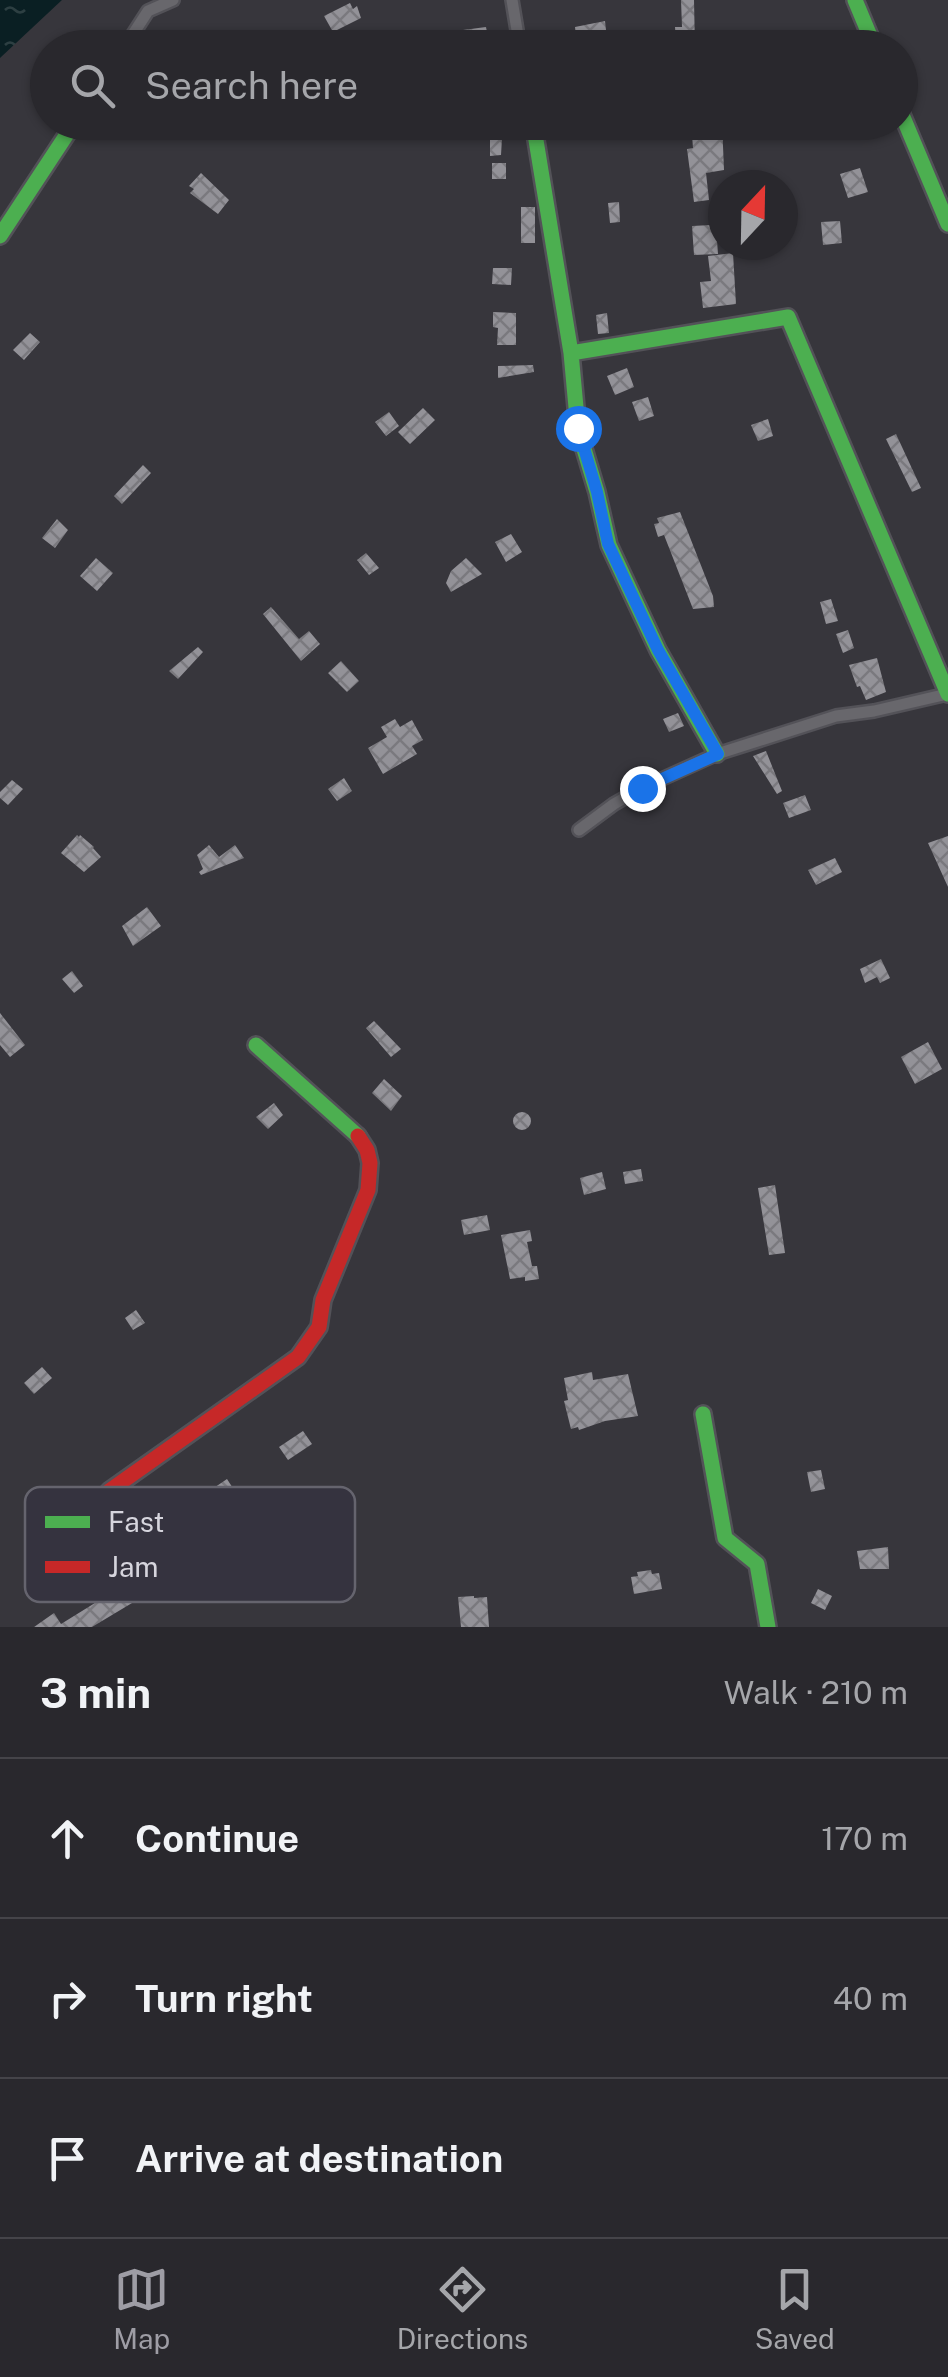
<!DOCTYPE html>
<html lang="en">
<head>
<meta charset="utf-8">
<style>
	:root { --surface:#29282d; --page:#353439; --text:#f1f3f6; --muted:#a5a6aa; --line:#454449; --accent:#9e9da5 }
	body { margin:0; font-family:"Public Sans",sans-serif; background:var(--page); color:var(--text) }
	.compass { position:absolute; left:708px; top:170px; width:90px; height:90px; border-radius:50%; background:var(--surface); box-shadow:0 2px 8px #0004; rotate:22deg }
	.stop { position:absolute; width:30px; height:30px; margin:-22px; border:8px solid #1a73e8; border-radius:50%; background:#fff }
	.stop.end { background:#1a73e8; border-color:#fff; box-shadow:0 2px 10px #0008 }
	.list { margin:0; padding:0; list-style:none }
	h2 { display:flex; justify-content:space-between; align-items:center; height:130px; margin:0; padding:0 40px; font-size:42px }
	h2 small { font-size:32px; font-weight:400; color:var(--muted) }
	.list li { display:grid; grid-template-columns:65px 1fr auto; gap:30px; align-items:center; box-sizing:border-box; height:160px; padding:0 40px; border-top:2px solid var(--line) }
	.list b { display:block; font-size:38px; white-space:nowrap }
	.list em { font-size:32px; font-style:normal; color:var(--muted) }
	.icon { flex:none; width:55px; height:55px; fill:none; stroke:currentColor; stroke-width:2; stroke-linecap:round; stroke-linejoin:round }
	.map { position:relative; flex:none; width:948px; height:1627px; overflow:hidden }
	.search { position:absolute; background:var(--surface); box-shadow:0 2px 8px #0004; left:30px; right:30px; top:30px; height:110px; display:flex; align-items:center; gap:25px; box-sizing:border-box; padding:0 35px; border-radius:55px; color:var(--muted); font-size:38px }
	.sheet { height:610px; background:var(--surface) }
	nav { display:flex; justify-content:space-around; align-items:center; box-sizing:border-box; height:140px; border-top:2px solid var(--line); background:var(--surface); font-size:28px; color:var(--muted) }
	nav a { display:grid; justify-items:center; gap:5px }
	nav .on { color:var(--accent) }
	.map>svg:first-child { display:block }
	.water { fill:url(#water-ripples) }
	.building { fill:url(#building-cross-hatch) }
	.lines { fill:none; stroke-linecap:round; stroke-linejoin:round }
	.street-casing { stroke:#535258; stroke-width:16 }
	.fast-casing { stroke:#535258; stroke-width:20 }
	.jam-casing { stroke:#535258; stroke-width:20 }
	.street { stroke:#68676c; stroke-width:11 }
	.fast { stroke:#4caf50; stroke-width:15 }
	.jam { stroke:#c62828; stroke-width:15 }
	.route { stroke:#1a73e8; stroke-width:12 }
	.key { fill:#35333f; stroke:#65646e; stroke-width:2.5 }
	.key-label { font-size:28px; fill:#d6d5dd }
</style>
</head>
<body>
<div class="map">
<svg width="948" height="1627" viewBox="0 0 948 1627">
	<defs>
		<pattern id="water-ripples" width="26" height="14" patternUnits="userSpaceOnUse" patternTransform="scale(2.5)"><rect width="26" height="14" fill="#0a1f23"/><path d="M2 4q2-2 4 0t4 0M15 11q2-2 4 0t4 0" fill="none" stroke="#2d3f42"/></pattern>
		<pattern id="building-cross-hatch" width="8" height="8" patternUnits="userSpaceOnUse" patternTransform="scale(2.5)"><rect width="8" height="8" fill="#939298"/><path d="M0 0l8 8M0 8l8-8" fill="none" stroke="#7a797e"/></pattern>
	</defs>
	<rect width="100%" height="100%" fill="#37363c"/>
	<path class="water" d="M0,0h62l-62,58z"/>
	<path class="building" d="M681,0h13l1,48h-12l-1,-8 -6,1 -1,-14h7z
		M350,3l3,6 4,-3 4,12 -28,14 -9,-16z
		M605,21l2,18 -8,1v3l-22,2 -2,-18z
		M486,27l3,15 -23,4 -3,-16z
		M490,122h13l-2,33 -11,1z
		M691,122h31l2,48 -18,3 3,27 -15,2 -7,-53 6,-1z
		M492,163h14v16h-14z
		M860,168l8,24 -20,6 -8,-24z
		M201,173l28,27 -11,14 -28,-21 4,-4 -5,-3z
		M619,202l1,20 -10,1 -2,-20z
		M521,207h14v36h-14z
		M840,221l2,22 -19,2 -2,-23z
		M711,225l1,2h4l2,27 -24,1 -2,-29z
		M733,253l3,51 -33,4 -3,-26 11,-1 -3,-25z
		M493,268h19l-1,17 -19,-1z
		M493,312l23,1v32h-19l1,-17 -5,-1z
		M607,313l2,20 -11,1 -2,-19z
		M30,333l10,9 -16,18 -11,-10z
		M533,365l1,7 -36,6v-12z
		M627,368l7,19 -19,8 -8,-19z
		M648,397l6,19 -15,5 -7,-19z
		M423,408l12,12 -25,24 -12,-12z
		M389,412l10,14 -13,10 -11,-14z
		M768,419l5,17 -15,5 -7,-16z
		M896,434l25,54 -9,4 -26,-53z
		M143,465l8,8 -29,31 -8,-8z
		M680,512l33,84 1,11 -21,2 -29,-74 -6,2 -4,-13 5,-1 -2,-5z
		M57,519l11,11 -13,18 -13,-10z
		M511,534l11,18 -16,10 -11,-20z
		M366,553l13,15 -10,7 -12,-15z
		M96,558l17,15 -16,18 -17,-15z
		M466,558l16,16 -31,18 -5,-9 5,-12z
		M831,599l7,22 -12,3 -6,-22z
		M271,607l28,32 10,-8 11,13 -19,17 -38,-47z
		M848,630l6,18 -11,5 -7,-19z
		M198,647l5,5 -25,27 -9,-8z
		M877,658l9,34 -20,8 -6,-14 -3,1 -8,-22z
		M341,661l18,20 -12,11 -19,-19z
		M678,713l6,13 -15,6 -6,-13z
		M395,719l5,8 12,-7 11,20 -11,6 5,8 -34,20 -15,-26 19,-11 -6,-10z
		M766,751l16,40 -5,3 -24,-38z
		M344,778l8,13 -15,10 -9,-12z
		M12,780l11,9 -15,16 -8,-7v-6z
		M805,795l6,15 -22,8 -6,-15z
		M77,835l2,2 1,-2 14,12 -1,1 8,9 -17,15 -23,-19z
		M948,836v51l-20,-44z
		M209,845l10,12 16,-12 9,13 -43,17 -2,-3 4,-3 -6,-14z
		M835,858l7,14 -26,13 -8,-15z
		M147,907l14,19 -28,20 -11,-20z
		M881,959l9,19 -10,5 -3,-6 -12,6 -5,-14z
		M72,971l11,15 -9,7 -12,-14z
		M0,1013l25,32 -15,12 -10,-12z
		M374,1021l27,28 -10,8 -25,-29z
		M928,1042l14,27 -27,15 -14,-27z
		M384,1079l18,17 -11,15 -19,-18z
		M274,1103l9,12 -15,14 -12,-12z
		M513 1121a9 9 0 1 1 18 0a9 9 0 1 1-18 0Z
		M641,1169l2,12 -18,3 -2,-12z
		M602,1172l4,17 -22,6 -4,-17z
		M775,1185l10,68 -16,2 -11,-67z
		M487,1215l3,15 -26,5 -3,-15z
		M530,1230l2,11 -5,1 5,24h5l2,13 -14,2v-4l-15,2 -9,-44z
		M136,1310l9,13 -12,7 -8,-12z
		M42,1367l10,11 -18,16 -10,-11z
		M592,1372l1,8 35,-6 10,42 -33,5 -26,9 -1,-3 -7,2 -7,-28 4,-1 -4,-22z
		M303,1431l9,13 -24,16 -9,-13z
		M821,1470l4,19 -14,3 -4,-20z
		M227,1479l11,17 -60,40 -1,-2 -30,22 -9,-12 30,-23 -1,-1 38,-21 -3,-3z
		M888,1547l1,22h-29l-3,-18z
		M651,1570l1,4 7,-1 3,16 -28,5 -3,-17 7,-1 -1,-4z
		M134,1584l7,10 -11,6 2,3 -40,24h-58l20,-14 7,11 42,-26 2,4z
		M818,1589l14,7 -7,14 -14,-7z
		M474,1596v2l13,-1 2,30h-28l-3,-30z"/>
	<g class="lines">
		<defs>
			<path id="street" d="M512,0l8,48
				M124,48l24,-37 25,-11
				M579,830l35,-26 28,-16 75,-34 119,-38 38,-5 73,-17"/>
			<path id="fast" d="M855,0l20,48
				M900,110l48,114
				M533,122l38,231 7,76 19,63 12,53 49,105 59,104
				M0,236l75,-114
				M571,353l217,-36 160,377
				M256,1045l102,91
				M703,1414l22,124 32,26 11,63"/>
			<path id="jam" d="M109,1491l189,-134 21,-30 4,-27 45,-110 2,-27 -3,-13 -9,-14"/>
		</defs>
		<use href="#street" class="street-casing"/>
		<use href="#fast" class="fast-casing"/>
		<use href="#jam" class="jam-casing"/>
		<use href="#street" class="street"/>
		<use href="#fast" class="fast"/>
		<use href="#jam" class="jam"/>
	</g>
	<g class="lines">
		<path class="route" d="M578,428l19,64 11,52 50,106 60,104 -76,34"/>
	</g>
	<rect x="25" y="1487" width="330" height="115" rx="15" class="key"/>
	<rect x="45" y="1516" width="45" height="12" fill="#4caf50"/>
	<rect x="45" y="1561" width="45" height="12" fill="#c62828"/>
	<g class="key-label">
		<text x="108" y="1532">Fast</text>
		<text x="108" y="1577">Jam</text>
	</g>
</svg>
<svg class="compass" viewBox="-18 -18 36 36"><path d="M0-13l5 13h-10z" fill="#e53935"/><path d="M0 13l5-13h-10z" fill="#a5a6aa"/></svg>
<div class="stop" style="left:578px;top:428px"></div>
<div class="stop end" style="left:642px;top:788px"></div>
<div class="search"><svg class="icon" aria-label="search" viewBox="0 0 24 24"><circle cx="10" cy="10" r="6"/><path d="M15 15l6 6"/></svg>Search here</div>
</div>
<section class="sheet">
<h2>3 min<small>Walk · 210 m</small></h2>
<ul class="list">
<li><svg class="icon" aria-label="ahead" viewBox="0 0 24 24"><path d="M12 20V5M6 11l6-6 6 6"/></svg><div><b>Continue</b></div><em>170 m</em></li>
<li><svg class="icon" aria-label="right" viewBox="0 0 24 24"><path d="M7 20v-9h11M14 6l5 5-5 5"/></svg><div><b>Turn right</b></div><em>40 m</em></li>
<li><svg class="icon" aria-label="arrive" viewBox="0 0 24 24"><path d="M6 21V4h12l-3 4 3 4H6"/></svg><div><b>Arrive at destination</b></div></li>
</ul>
</section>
<nav>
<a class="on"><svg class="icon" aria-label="map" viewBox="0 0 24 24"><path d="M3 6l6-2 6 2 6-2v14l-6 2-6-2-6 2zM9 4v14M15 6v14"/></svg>Map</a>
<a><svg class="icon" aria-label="directions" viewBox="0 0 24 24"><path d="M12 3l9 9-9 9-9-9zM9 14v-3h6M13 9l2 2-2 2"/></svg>Directions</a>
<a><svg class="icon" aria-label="saved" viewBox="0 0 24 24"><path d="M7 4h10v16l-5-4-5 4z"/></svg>Saved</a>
</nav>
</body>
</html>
